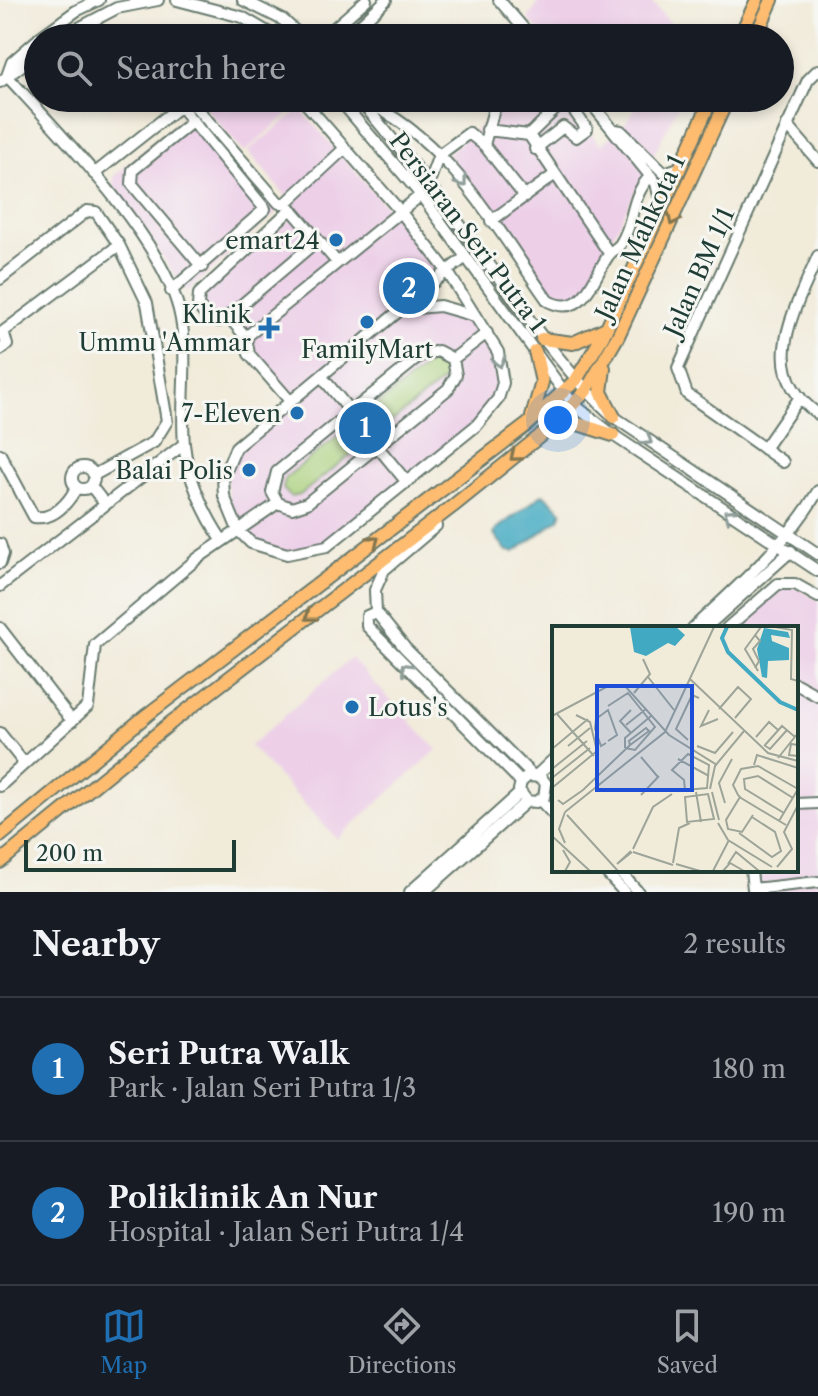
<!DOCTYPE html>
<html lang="en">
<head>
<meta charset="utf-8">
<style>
	:root { --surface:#171b24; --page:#20242c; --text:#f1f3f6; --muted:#9ea1a6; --line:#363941; --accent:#1f6fb2 }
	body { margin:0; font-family:"Libre Caslon Text",serif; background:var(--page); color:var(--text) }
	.scale { position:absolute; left:24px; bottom:20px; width:212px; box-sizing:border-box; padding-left:8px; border:4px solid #1f3d34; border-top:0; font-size:22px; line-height:28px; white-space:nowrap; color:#1f3d34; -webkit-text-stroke:6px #f6f6f2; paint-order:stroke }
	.you { position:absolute; left:558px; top:420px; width:28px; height:28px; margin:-20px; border:6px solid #fff; border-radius:50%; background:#1a73e8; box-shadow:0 0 0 12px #1a73e833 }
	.badge { display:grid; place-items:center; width:52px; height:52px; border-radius:50%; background:var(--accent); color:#fff; font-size:26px; font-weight:700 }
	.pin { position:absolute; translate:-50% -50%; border:4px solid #fff; box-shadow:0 2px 8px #0006 }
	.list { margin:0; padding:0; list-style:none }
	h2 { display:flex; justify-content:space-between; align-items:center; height:104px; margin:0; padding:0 32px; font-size:34px }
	h2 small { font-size:26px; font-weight:400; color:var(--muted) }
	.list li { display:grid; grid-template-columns:52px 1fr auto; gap:24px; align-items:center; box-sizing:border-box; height:144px; padding:0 32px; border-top:2px solid var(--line) }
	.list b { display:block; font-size:30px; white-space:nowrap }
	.list p { margin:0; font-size:26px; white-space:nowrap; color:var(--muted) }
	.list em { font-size:26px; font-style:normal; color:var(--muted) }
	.icon { flex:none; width:44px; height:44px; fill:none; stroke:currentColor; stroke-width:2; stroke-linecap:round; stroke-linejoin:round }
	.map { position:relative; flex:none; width:818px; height:892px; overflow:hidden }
	.search { position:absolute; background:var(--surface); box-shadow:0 4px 12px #0003; left:24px; right:24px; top:24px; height:88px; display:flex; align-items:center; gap:20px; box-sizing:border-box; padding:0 28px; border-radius:44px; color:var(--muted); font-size:30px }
	.sheet { height:392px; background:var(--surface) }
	nav { display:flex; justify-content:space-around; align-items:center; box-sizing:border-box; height:112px; border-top:2px solid var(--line); background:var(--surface); font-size:22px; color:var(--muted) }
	nav a { display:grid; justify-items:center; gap:4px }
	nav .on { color:var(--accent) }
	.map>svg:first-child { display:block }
	.built { fill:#edd0e8 }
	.green { fill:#a8cf79; stroke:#648656; stroke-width:2 }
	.water { fill:#41a9c1; stroke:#30737a; stroke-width:2 }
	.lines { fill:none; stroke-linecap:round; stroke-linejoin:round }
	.minor-casing { stroke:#687a6e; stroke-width:14 }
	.major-casing { stroke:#687a6e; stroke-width:16 }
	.minor { stroke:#fff; stroke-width:10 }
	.major { stroke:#fdbc70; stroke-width:12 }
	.oneway { stroke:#8f9e9a }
	.oneway2 { stroke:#83764f }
	.poi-dot { fill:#1f6fb2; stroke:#f6f6f2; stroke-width:3 }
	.labels { text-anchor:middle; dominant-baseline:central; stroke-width:6; stroke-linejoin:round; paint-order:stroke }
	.street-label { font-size:24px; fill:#1f3d34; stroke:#f6f6f2 }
	.poi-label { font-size:24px; fill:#1f3d34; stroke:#f6f6f2; text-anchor:end }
	.inset-river { fill:none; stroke:#41a9c1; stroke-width:4 }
	.inset-road { fill:none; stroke:#9da598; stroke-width:2 }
	.view { fill:#1d4ed8; fill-opacity:0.15; stroke:#1d4ed8; stroke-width:4 }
	.inset-edge { fill:none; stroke:#1f3d34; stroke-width:4 }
</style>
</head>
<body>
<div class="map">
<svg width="818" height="892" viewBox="0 0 818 892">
	<rect width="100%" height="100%" fill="#f6f6f2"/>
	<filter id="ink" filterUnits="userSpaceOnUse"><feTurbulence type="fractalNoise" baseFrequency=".0125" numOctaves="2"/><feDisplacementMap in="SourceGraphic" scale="16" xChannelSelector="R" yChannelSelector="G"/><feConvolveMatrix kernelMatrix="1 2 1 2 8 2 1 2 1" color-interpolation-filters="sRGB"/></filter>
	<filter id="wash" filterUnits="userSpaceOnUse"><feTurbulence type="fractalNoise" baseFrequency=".006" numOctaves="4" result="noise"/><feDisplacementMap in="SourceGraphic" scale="32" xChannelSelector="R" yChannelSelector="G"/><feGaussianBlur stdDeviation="1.8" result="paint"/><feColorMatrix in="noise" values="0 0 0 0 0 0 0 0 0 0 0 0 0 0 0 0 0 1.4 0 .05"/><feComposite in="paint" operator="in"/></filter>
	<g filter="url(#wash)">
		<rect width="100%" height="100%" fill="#f1ebda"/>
		<path class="built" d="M540,0h110l29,33v5h-134l-17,-19z
			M204,98h89l6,7 -55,47 -44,-50z
			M512,98h48l41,47 25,-23 16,-24h30l8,4 -96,192 -13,8 -20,-5 -105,-142z
			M193,109l84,103 -90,80 -73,-104v-12z
			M300,109l143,162 -43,36 41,2 33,11 22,33 3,28 -12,31 -162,132 -38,8 -35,-11 -21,-29 -5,-34 13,-29 56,-47 -95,-104 99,-86 -51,-61z
			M779,587h15l24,13v292h-61l-2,-22h41v-242h-64z
			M351,658l86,92 -100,89 -87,-93z"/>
		<path class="green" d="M433,361h9l5,7 -2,11 -145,116 -9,2 -8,-8 2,-11z"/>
		<path class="water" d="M543,494l19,17 -3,8 -44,33 -8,-1 -13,-17 3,-5z"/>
	</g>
	<g filter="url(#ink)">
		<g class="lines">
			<defs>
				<path id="minor" d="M177,0l65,17 36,21
					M243,0l40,20 20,18
					M499,0l33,38
					M39,38l37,-27 23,-11
					M60,38l57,-30 41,-8
					M323,38l43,-38
					M346,38l40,-38
					M36,41l-24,21 -5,14c52,57 153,159 172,234 11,44 1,90 5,134 3,31 20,70 38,96
					M0,82l38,-29
					M301,98l99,113 47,60 51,81 5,31 -5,16 -21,26 -150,121 -40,8 -36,-11 -13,-13 -14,-34 -1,-18 13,-31 211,-176 19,-14
					M338,98l83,97 152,209 40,31 205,136
					M358,98c44,52 86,104 125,158 42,57 79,114 131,161l204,137
					M567,98l-38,37 80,118
					M587,98l69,85 5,21
					M189,99l90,104h7
					M361,100c86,36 135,128 187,201 36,18 44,-22 60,-45 3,-5 10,-8 13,-13 14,-21 9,-48 30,-67
					M193,121l-60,49 -1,14 70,83
					M787,125l31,36
					M487,130l42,5
					M615,130l6,1 43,42 15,-5
					M484,145l10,-36 12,-11
					M535,149l28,-22 13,10 11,-8 -22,-31
					M94,174l90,-71
					M429,182l10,-27 30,-22 15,12 41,52
					M291,209l-92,85 -1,12 9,11 12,4 6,-2 93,-79
					M491,221l63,-46
					M818,256c-23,54 -62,115 0,158
					M336,261l-50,-58 58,-54
					M0,279l87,-68 9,1 23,33 28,58 20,118 -13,21 -60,33
					M171,291l94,-82 -85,-103
					M404,309l36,-3 35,10
					M228,316l18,21
					M0,334l119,-89
					M246,337l175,-142
					M246,337l3,17 42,48
					M0,350l7,-5 -3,-11
					M438,351l15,8 3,16 -8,14 -141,114 -15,5 -14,-5 -6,-11 5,-20 143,-116z
					M453,359l34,-26
					M322,377l28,34
					M377,446l29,35
					M764,449l36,-52
					M0,454l34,63c20,3 34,-14 43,-30
					M783,462l-96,-68 -9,-26 130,-288 10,-10
					M72 478a11 11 0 1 1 22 0a11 11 0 1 1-22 0Z
					M91,486l14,18
					M436,526l-52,44 -9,20 1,22 29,36 127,127
					M0,544l3,10 -3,9
					M0,586l184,-142
					M376,612l-9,4v10l154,156
					M0,628l72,93
					M693,628c46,-43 93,-83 125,-137
					M705,628l86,-77
					M727,628l51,-44h17l23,13
					M796,684l22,12
					M0,733l24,30
					M537,775l17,-16
					M0,786l88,-80 7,-61 103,-87 80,-55
					M540,800l14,15
					M796,804l22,-1
					M604,870l20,22
					M618,870l20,22
					M751,870l2,19 65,-7
					M410,892l110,-99
					M424,892l103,-91 9,1 8,-5 2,-13 -5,-7 -13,-1 -7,6 -2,8 8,11"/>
				<path id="major" d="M739,38l18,-38
					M755,38l17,-38
					M542,339l31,4 33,-15
					M604,368l-3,24 13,25
					M532,417l10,-35 -7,-31
					M551,427l24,-4 38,12
					M0,836l147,-121 381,-291 48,-44 27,-44 109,-238
					M0,862l173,-141 280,-215 97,-78 36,-37 32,-55 110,-238"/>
			</defs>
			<use href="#minor" class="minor-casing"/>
			<use href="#major" class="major-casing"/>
			<use href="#minor" class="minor"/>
			<use href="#major" class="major"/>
		</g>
		<defs><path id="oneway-chevron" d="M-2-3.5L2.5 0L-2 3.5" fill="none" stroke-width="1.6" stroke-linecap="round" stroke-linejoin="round" transform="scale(2)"/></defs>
		<g class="oneway">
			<use href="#oneway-chevron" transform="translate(462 182) rotate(53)"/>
			<use href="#oneway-chevron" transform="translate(499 362) rotate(77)"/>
			<use href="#oneway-chevron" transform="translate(647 440) rotate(34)"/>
			<use href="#oneway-chevron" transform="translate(729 514) rotate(-145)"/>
			<use href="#oneway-chevron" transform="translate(406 668) rotate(-135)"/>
		</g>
		<g class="oneway2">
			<use href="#oneway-chevron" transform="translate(673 220) rotate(116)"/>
			<use href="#oneway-chevron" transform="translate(515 456) rotate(141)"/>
			<use href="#oneway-chevron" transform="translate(374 541) rotate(-37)"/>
			<use href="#oneway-chevron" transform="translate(310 616) rotate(142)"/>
		</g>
	</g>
	<g class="poi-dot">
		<circle cx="336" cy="240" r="8"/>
		<circle cx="367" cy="322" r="8"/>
		<path d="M265 316h8v8h8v8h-8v8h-8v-8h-8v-8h8z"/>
		<circle cx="297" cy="413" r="8"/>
		<circle cx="249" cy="470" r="8"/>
		<circle cx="352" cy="707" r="8"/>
	</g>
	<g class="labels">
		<g class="street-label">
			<text transform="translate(468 232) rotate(53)">Persiaran Seri Putra 1</text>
			<text transform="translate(640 237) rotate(-65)">Jalan Mahkota 1</text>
			<text transform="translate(699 272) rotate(-66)">Jalan BM 1/1</text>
		</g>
		<g class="poi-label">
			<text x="320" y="240">emart24</text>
			<text x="251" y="314">Klinik<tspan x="251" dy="28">Ummu 'Ammar</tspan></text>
			<text x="367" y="349" text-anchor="middle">FamilyMart</text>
			<text x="281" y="413">7-Eleven</text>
			<text x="233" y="470">Balai Polis</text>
			<text x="368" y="707" text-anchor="start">Lotus's</text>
		</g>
	</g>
	<g transform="translate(552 626)">
		<rect width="246" height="246" fill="#f1ebda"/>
		<path d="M78,1h46l9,8 -10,11 -7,-3 -22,13 -12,-4zM212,2l24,4 2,6 -19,-3 1,6 17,7v12l-21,1 -1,17 -5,-1 -5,-28z" fill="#41a9c1"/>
		<path class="inset-river" d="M175,1l-5,11 6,14 52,50 18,8"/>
		<path class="inset-road" d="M223,1l17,3 -1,49 7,2M203,9l5,6 -7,8 6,12 -4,7M206,45l-13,-22 16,-22M96,51l26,33M138,53l78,74 30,8M82,67l16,-19 -7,-15M56,80l20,-13 27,34 -20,23 -10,-2M167,83l19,-22 13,12 -16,19M157,84l-8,16 17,-7M5,88l37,42M0,90l58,-31 15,1 44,49 48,30M74,99l20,-16M94,102l3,3 -19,14 -1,-4zM79,107l-11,-12 11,-11M204,111l13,-15 9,8M136,114l-12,-11 16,-34 7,3M54,117l-5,3 -6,-17 1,-10 12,-9 9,25 -9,6M212,119l6,4 17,-19M213,119l17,-19 13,11M246,119l-7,-1 -2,11 9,1M16,120l22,-18M145,120l18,7 18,-21M73,122v-10l26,-22M0,123l36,-30M136,128l21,11 -2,23 -22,2 -1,-10 -12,-10zM89,131l17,20M226,132l20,-25M126,133l31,17M202,139l3,-10 41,13M0,143l35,-28M0,152l38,-30M0,162l45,-37 -7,-29 -14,-7M158,163l5,-23 29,-35M144,166l5,30M160,166l7,28M156,168l6,25 -27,3 -2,-25zM89,169l18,-19M188,171l-14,23 2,9 14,3 11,-17M6,174l5,4 20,-14 47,-45M173,177l-6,-20 13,-24M13,186l100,-80 49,-105M232,187l-39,-24 -1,-10 14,-3 35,22M15,189l51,56M227,195l19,-32 -40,-23 -17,3 -8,16 5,10 3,3 45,27M166,197l10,17 44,27M187,207l33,24 9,-6 -6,-19 -23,-15M0,210l38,35M13,217l-6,-14 6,-17M81,223l20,-42 19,-13M11,224l7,12 -5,9M79,225l-14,13 15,-12M81,226l40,13M121,237l6,-35 11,-5M124,238l24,7M176,238l8,-12 23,19M225,241l15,-18 -8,-17 14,-27M161,245l16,-31M171,245l7,-8 14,8"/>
		<path class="view" d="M45,60h95v104h-95z"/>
		<rect width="246" height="246" class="inset-edge"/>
	</g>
</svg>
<div class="scale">200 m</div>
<div class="you"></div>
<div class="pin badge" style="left:365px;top:428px">1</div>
<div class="pin badge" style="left:409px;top:288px">2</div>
<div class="search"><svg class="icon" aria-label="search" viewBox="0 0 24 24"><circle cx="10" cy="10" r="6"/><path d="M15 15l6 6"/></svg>Search here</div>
</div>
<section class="sheet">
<h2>Nearby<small>2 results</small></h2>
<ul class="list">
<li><span class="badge">1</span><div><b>Seri Putra Walk</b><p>Park · Jalan Seri Putra 1/3</p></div><em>180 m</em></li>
<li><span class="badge">2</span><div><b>Poliklinik An Nur</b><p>Hospital · Jalan Seri Putra 1/4</p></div><em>190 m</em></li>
</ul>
</section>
<nav>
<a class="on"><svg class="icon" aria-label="map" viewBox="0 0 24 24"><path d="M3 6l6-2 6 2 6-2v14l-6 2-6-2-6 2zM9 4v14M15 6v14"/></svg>Map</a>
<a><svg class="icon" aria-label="directions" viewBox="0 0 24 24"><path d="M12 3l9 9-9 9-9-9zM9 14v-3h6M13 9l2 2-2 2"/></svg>Directions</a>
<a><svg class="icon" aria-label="saved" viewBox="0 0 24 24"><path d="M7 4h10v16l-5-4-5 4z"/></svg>Saved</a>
</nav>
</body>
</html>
